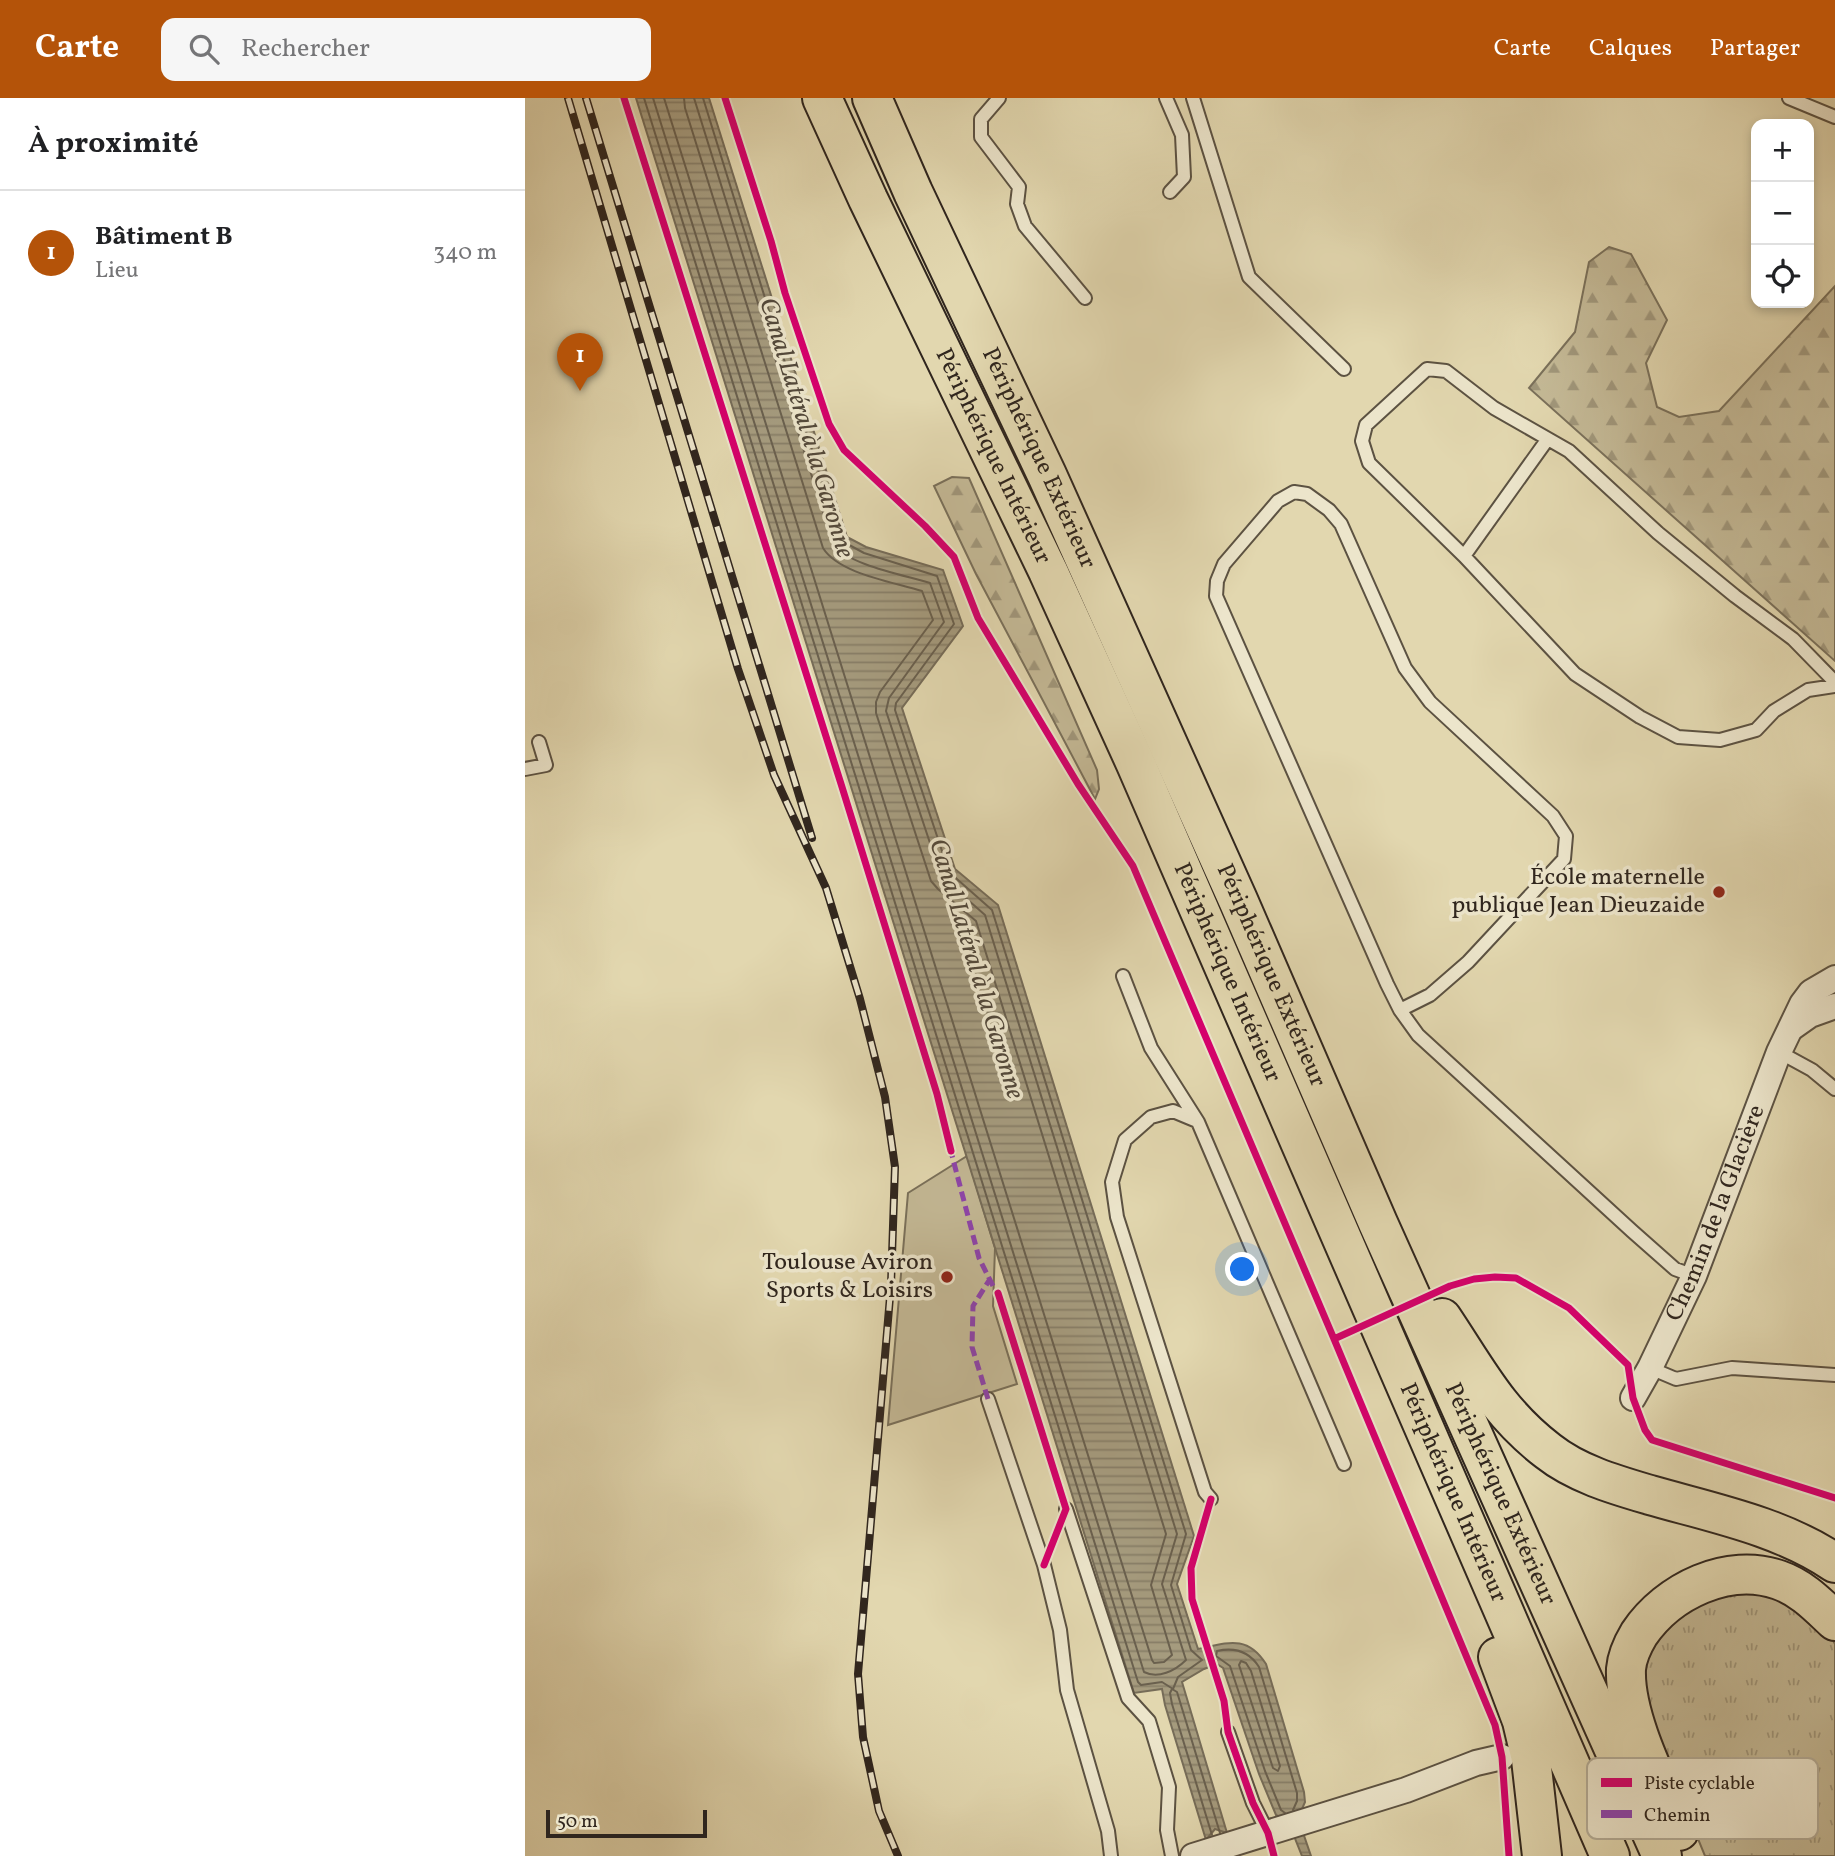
<!DOCTYPE html>
<html lang="fr">
<head>
<meta charset="utf-8">
<style>
	:root { --surface:#fff; --page:#f6f6f6; --text:#202124; --muted:#757577; --line:#e0e0e0; --accent:#b45309 }
	body { margin:0; font-family:Vollkorn,serif; background:var(--page); color:var(--text) }
	.controls { position:absolute; right:21px; top:21px; display:grid; overflow:hidden; border-radius:14px; box-shadow:0 4px 10px #0003 }
	.controls button { width:63px; height:63px; display:grid; place-items:center; padding:0; border:0; border-bottom:2px solid var(--line); background:var(--surface); color:var(--text); font:35px sans-serif }
	.scale { position:absolute; left:21px; bottom:18px; width:161px; box-sizing:border-box; padding-left:7px; border:4px solid #30261e; border-top:0; font-size:19px; line-height:24px; white-space:nowrap; color:#30261e; -webkit-text-stroke:5px #ece5cb; paint-order:stroke }
	.you { position:absolute; left:718px; top:1172px; width:24px; height:24px; margin:-18px; border:5px solid #fff; border-radius:50%; background:#1a73e8; box-shadow:0 0 0 10px #1a73e833 }
	.badge { display:grid; place-items:center; width:46px; height:46px; border-radius:50%; background:var(--accent); color:#fff; font-size:23px; font-weight:700 }
	.pin { position:absolute; translate:-50% -58px; filter:drop-shadow(0 2px 4px #0008) }
	.pin::after { content:''; position:absolute; top:37px; width:24px; height:21px; background:inherit; clip-path:polygon(0 0,100% 0,50% 100%) }
	.list { margin:0; padding:0; list-style:none }
	h2 { display:flex; justify-content:space-between; align-items:center; height:91px; margin:0; padding:0 28px; font-size:30px }
	h2 small { font-size:23px; font-weight:400; color:var(--muted) }
	.list li { display:grid; grid-template-columns:46px 1fr auto; gap:21px; align-items:center; box-sizing:border-box; height:126px; padding:0 28px; border-top:2px solid var(--line) }
	.list b { display:block; font-size:26px; white-space:nowrap }
	.list p { margin:0; font-size:23px; white-space:nowrap; color:var(--muted) }
	.list em { font-size:23px; font-style:normal; color:var(--muted) }
	.icon { flex:none; width:38px; height:38px; fill:none; stroke:currentColor; stroke-width:2; stroke-linecap:round; stroke-linejoin:round }
	.map { position:relative; flex:none; width:1310px; height:1758px; overflow:hidden }
	header { display:flex; align-items:center; gap:42px; box-sizing:border-box; height:98px; padding:0 35px; background:var(--accent); color:#fff }
	header strong { font-size:33px }
	nav { display:flex; gap:38px; margin-inline-start:auto; font-size:24px }
	.search { width:490px; height:63px; background:var(--page); display:flex; align-items:center; gap:18px; box-sizing:border-box; padding:0 24px; border-radius:14px; color:var(--muted); font-size:26px }
	main { display:flex }
	aside { flex:1; background:var(--surface) }
	.map>svg:first-child { display:block }
	.grass { fill:url(#grass-tufts); stroke:#7a705a; stroke-width:2 }
	.forest { fill:url(#forest-firs); stroke:#7a705a; stroke-width:2 }
	.garden { fill:#c4b996; stroke:#7a705a; stroke-width:2 }
	.water { fill:url(#water-rules); stroke:#766c58; stroke-width:2 }
	.lines { fill:none; stroke-linecap:round; stroke-linejoin:round }
	.shore { stroke:#6a604e; stroke-width:2 }
	.service-casing { stroke:#5c5242; stroke-width:16 }
	.minor-casing { stroke:#5c5242; stroke-width:28 }
	.motorway-casing { stroke:#30261e; stroke-width:42 }
	.service { stroke:#ece5cb; stroke-width:12 }
	.minor { stroke:#ece5cb; stroke-width:24 }
	.motorway { stroke:#e2d7af; stroke-width:38 }
	.rail-casing { stroke:#30261e; stroke-width:8 }
	.rail { stroke:#ece5cb; stroke-width:5; stroke-dasharray:16; stroke-linecap:butt }
	.quiet { stroke:#8e44ad; stroke-width:5; stroke-dasharray:10 5; stroke-linecap:butt }
	.cycleway-casing { stroke:#ece5cb; stroke-width:11 }
	.cycleway { stroke:#d6006c; stroke-width:7 }
	.poi-dot { fill:#8f2418; stroke:#ece5cb; stroke-width:2.5 }
	.labels { text-anchor:middle; dominant-baseline:central; stroke-width:7; stroke-linejoin:round; paint-order:stroke }
	.street-label { font-size:24px; fill:#30261e; stroke:#ece5cb }
	.poi-label { font-size:24px; fill:#30261e; stroke:#ece5cb; text-anchor:end }
	.water-label { font-size:26px; font-style:italic; fill:#53493b; stroke:#ece5cb }
	.key { fill:#ece5cb; stroke:#b4ac97; stroke-width:2 }
	.key-label { font-size:19px; fill:#30261e }
</style>
</head>
<body>
<header>
<strong>Carte</strong>
<div class="search"><svg class="icon" aria-label="search" viewBox="0 0 24 24"><circle cx="10" cy="10" r="6"/><path d="M15 15l6 6"/></svg>Rechercher</div>
<nav><a>Carte</a><a>Calques</a><a>Partager</a></nav>
</header>
<main>
<aside>
<h2>À proximité<small></small></h2>
<ul class="list">
<li><span class="badge">1</span><div><b>Bâtiment B</b><p>Lieu</p></div><em>340 m</em></li>
</ul>
</aside>
<div class="map">
<svg width="1310" height="1758" viewBox="0 0 1310 1758">
	<defs>
		<pattern id="grass-tufts" width="24" height="20" patternUnits="userSpaceOnUse" patternTransform="scale(1.75)"><rect width="24" height="20" fill="#c4b996"/><path d="M3 7l-1-3M5 7V3M7 7l1-3M15 17l-1-3M17 17v-4M19 17l1-3" fill="none" stroke="#a0967a"/></pattern>
		<pattern id="forest-firs" width="22" height="20" patternUnits="userSpaceOnUse" patternTransform="scale(1.75)"><rect width="22" height="20" fill="#c4b996"/><path d="M5 1l3.5 6h-7zM16 11l3.5 6h-7z" fill="#a0967a"/></pattern>
		<pattern id="water-rules" width="6" height="5" patternUnits="userSpaceOnUse" patternTransform="scale(1.75)"><rect width="6" height="5" fill="#a59b7e"/><path d="M0 2.5h6" fill="none" stroke="#877e67"/></pattern>
	</defs>
	<rect width="100%" height="100%" fill="#e2d7af"/>
	<filter id="stains"><feTurbulence type="fractalNoise" baseFrequency=".00286" numOctaves="4"/><feColorMatrix values="0 0 0 0 .2 0 0 0 0 .09 0 0 0 0 .02 0 0 0 .5 -.17"/></filter>
	<radialGradient id="worn" r=".72"><stop offset=".6" stop-color="#630" stop-opacity="0"/><stop offset="1" stop-color="#630" stop-opacity=".3"/></radialGradient>
	<path class="grass" d="M1231,1493l40,13 34,31 5,9v212h-130l-58,-142 -5,-33 5,-26 18,-28 43,-30z"/>
	<path class="forest" d="M1084,149l22,7 36,66 -21,43 11,44 22,10 40,-6 116,-125v375l-306,-273 46,-56 14,-70z
		M427,379l17,1 128,292 2,19 -4,10 -119,-225 -42,-88z"/>
	<path class="garden" d="M442,1058l28,92 -2,58 24,78 -129,41 20,-232z"/>
	<path class="water" d="M111,0h73l138,439 19,10 77,23 20,56 -61,82 53,161 43,36 196,631 -17,48 21,65c29,-6 49,-15 68,15l38,128 1,10 -7,16 13,38h-9l-14,-35 -12,-6 -17,-41 -36,-106 -6,-4 -13,5 -22,13 45,151 -12,-4 -9,11 -41,-135 -3,-16 -28,4z"/>
	<g class="lines">
		<path class="shore" d="M119,0l494,1584 3,3 21,-3 11,7 5,-12 24,-17 -11,-10 -20,-65 15,-51 -194,-624 -43,-38 -54,-162 1,-7 58,-79 -17,-48 -73,-23 -24,-13 -137,-442
			M128,0l491,1574c14,7 31,-1 42,-12l-24,-76 15,-50 -192,-619 -44,-39 -55,-165 3,-13 55,-76 -14,-39c-26,-8 -82,-18 -97,-39l-139,-446
			M139,0l488,1562 2,3 10,-1 8,-7 -21,-70 15,-51 -190,-613 -38,-32 -7,-8 -55,-168v-11l4,-10 53,-72 -11,-29c-28,-9 -83,-17 -99,-43l-138,-440 -1,-10
			M716,1563l5,2 5,8 29,95 -2,5 -5,-3 -34,-103z
			M760,1715l-4,-3 -16,-39 -35,-105 -14,-10 1,-5c18,-4 32,0 42,16l38,126v8l-4,9
			M687,1737l-40,-131 -2,-11 2,-4 5,3 43,141"/>
		<defs>
			<path id="service" d="M474,0l-18,21v18l38,50 -2,17 8,22 60,72
				M641,0l16,37 2,42 -14,15
				M668,0l56,179 95,92
				M1264,0l46,19
				M939,458l83,-116
				M1310,584l-42,-43 -58,-43 -77,-63 -89,-82 -75,-43 -48,-37 -19,-2 -61,56 -4,16 7,22 95,93 111,118 65,43 38,20 42,3 36,-10 18,-19 34,-21 27,-4
				M0,671l21,-4 -7,-23
				M598,878l28,72 47,74 146,342
				M875,912l30,-15 38,-33 96,-103 2,-23 -13,-20 -123,-114 -25,-34 -64,-144 -12,-14 -22,-16 -13,-2 -16,9 -54,63 -7,17 -1,15 171,388 13,26 18,25 214,196 43,38 19,7
				M1254,954l33,18 23,19
				M672,1023l-24,-10 -22,6 -26,23 -13,42 5,35 88,275 6,7
				M1125,1270l26,11 56,-11 103,7
				M463,1301l56,166 16,65 7,60 41,141 3,25
				M541,1411l62,189 21,23 20,66 -2,43 5,26
				M703,1634l25,71 15,30"/>
			<g id="minor">
				<path d="M1268,929l17,-12 25,-9"/>
				<path id="s1" d="M1108,1300l17,-30 44,-92 85,-224 23,-48 9,-12 24,-14"/>
				<path d="M668,1758l213,-66 70,-27 26,-6"/>
			</g>
			<g id="motorway">
				<path id="s2" d="M297,0l46,101 180,372 88,193 474,1092"/>
				<path id="s3" d="M347,0l41,94 134,283 191,425 140,323 284,633"/>
				<path d="M917,1220c35,52 55,94 106,133 29,23 68,34 102,44 63,18 130,31 185,68"/>
				<path d="M973,1559l24,64 9,38 11,97"/>
				<path d="M1154,1733c-19,-45 -55,-113 -53,-162 1,-12 7,-25 13,-35 29,-43 89,-72 140,-54 23,8 39,25 56,41"/>
			</g>
		</defs>
		<use href="#service" class="service-casing"/>
		<use href="#minor" class="minor-casing"/>
		<use href="#motorway" class="motorway-casing"/>
		<use href="#service" class="service"/>
		<use href="#minor" class="minor"/>
		<use href="#motorway" class="motorway"/>
		<defs>
			<path id="rail" d="M43,0l170,571 36,106 52,113 34,111 25,98 10,70 -4,118 -33,389 5,63 16,74 19,45
				M61,0l226,740"/>
		</defs>
		<use href="#rail" class="rail-casing"/>
		<use href="#rail" class="rail"/>
		<path class="quiet" d="M425,1050l29,110 21,42
			M463,1301l-16,-52 1,-41 17,-27"/>
		<defs>
			<path id="cycleway" d="M99,0l218,689 95,307 14,57
				M200,0l46,143 14,52 44,131 15,26 81,76 29,31 24,61 100,166 55,82 201,473 161,386 7,32 7,99
				M473,1195l68,216 -22,56
				M809,1241l116,-53 24,-7 21,-2 21,1 53,30 59,57 5,33 12,32 7,10 183,58
				M686,1401l-20,69 1,31 32,102 4,31 25,71 15,30 6,23"/>
		</defs>
		<use href="#cycleway" class="cycleway-casing"/>
		<use href="#cycleway" class="cycleway"/>
	</g>
	<g class="poi-dot">
		<circle cx="1194" cy="794" r="7"/>
		<circle cx="422" cy="1179" r="7"/>
	</g>
	<g class="labels">
		<g class="street-label">
			<text stroke="none"><textPath href="#s2" startOffset="397">Périphérique Intérieur</textPath></text>
			<text stroke="none"><textPath href="#s3" startOffset="397">Périphérique Extérieur</textPath></text>
			<text stroke="none"><textPath href="#s2" startOffset="964">Périphérique Intérieur</textPath></text>
			<text stroke="none"><textPath href="#s3" startOffset="964">Périphérique Extérieur</textPath></text>
			<text stroke="none"><textPath href="#s1" startOffset="203">Chemin de la Glacière</textPath></text>
			<text stroke="none"><textPath href="#s2" startOffset="1531">Périphérique Intérieur</textPath></text>
			<text stroke="none"><textPath href="#s3" startOffset="1531">Périphérique Extérieur</textPath></text>
		</g>
		<g class="poi-label">
			<text x="1180" y="780">École maternelle<tspan x="1180" dy="28">publique Jean Dieuzaide</tspan></text>
			<text x="408" y="1165">Toulouse Aviron<tspan x="408" dy="28">Sports &amp; Loisirs</tspan></text>
		</g>
		<g class="water-label">
			<text transform="translate(281 330) rotate(73)">Canal Latéral à la Garonne</text>
			<text transform="translate(451 871) rotate(73)">Canal Latéral à la Garonne</text>
		</g>
	</g>
	<rect x="1062" y="1660" width="231" height="81" rx="10" class="key"/>
	<rect x="1076" y="1680" width="31" height="9" fill="#d6006c"/>
	<rect x="1076" y="1712" width="31" height="8" fill="#8e44ad"/>
	<g class="key-label">
		<text x="1119" y="1691">Piste cyclable</text>
		<text x="1119" y="1723">Chemin</text>
	</g>
	<rect width="100%" height="100%" filter="url(#stains)"/>
	<rect width="100%" height="100%" fill="url(#worn)"/>
</svg>
<div class="controls">
<button>+</button>
<button>−</button>
<button><svg class="icon" aria-label="locate" viewBox="0 0 24 24"><circle cx="12" cy="12" r="6"/><path d="M12 2v4M12 18v4M2 12h4M18 12h4"/></svg></button>
</div>
<div class="scale">50 m</div>
<div class="you"></div>
<div class="pin badge" style="left:55px;top:293px">1</div>
</div>
</main>
</body>
</html>
